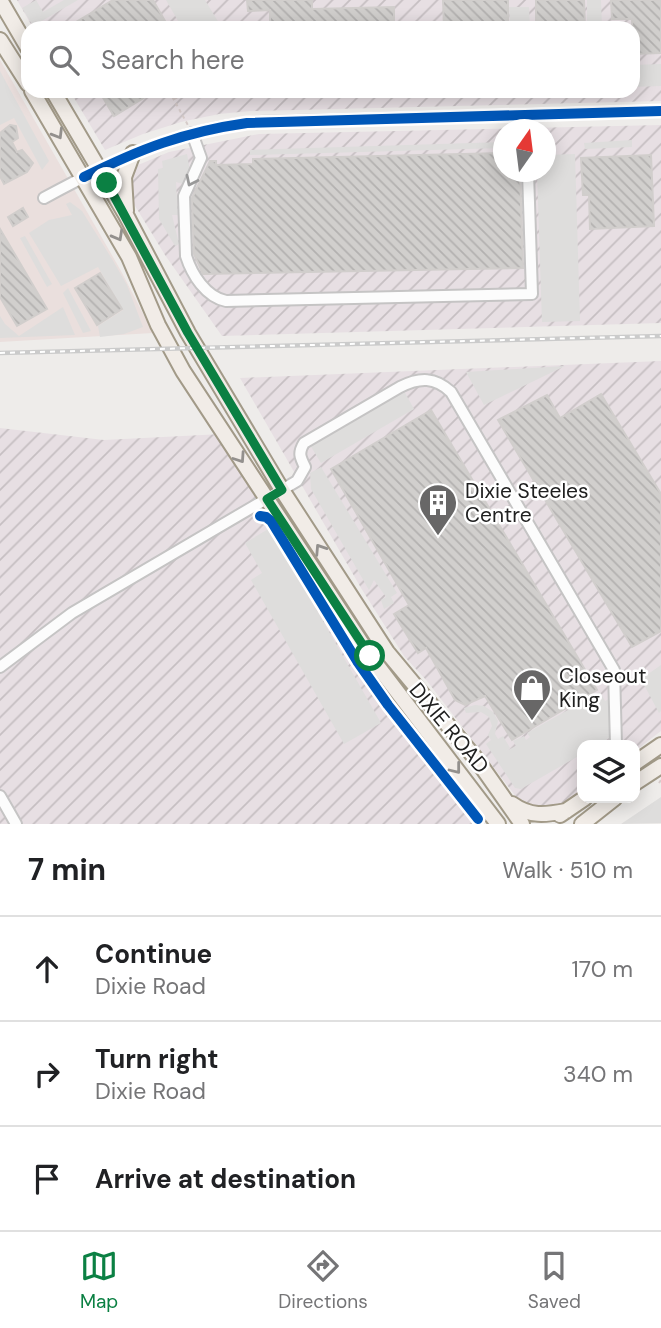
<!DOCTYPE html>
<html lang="en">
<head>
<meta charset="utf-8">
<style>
	:root { --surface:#fff; --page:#f2f2f2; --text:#202124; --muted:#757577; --line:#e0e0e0; --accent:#0b8043 }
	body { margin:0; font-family:"DM Sans",sans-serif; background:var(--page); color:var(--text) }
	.controls { position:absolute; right:21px; bottom:21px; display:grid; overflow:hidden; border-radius:14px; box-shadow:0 4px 18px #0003 }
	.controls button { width:63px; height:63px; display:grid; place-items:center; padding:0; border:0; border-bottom:2px solid var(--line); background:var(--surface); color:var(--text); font:35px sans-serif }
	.compass { position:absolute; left:493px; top:119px; width:63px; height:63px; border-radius:50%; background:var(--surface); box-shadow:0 4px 18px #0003; rotate:14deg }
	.stop { position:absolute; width:21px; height:21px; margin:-16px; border:5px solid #0b8043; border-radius:50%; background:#fff }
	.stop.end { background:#0b8043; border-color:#fff; box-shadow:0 2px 7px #0008 }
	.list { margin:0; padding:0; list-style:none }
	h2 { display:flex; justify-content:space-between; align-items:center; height:91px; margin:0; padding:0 28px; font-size:30px }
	h2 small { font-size:23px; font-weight:400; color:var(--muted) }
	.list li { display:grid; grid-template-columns:46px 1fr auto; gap:21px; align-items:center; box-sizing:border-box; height:105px; padding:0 28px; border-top:2px solid var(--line) }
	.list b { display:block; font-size:26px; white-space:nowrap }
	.list p { margin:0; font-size:23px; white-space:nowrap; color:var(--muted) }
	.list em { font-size:23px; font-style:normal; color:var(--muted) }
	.icon { flex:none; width:38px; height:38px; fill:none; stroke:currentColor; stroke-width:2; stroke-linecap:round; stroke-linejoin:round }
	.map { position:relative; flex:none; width:661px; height:824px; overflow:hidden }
	.search { position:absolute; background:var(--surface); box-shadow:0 4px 18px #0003; left:21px; right:21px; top:21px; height:77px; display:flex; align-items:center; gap:18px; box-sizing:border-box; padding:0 24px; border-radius:21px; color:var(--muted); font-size:26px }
	.sheet { height:406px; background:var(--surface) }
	nav { display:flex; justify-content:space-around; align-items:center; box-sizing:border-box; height:98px; border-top:2px solid var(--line); background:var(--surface); font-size:19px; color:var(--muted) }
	nav a { display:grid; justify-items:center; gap:4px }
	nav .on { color:var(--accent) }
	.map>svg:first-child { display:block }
	.commercial { fill:#eadfdd }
	.industrial { fill:url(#industrial-furrows); fill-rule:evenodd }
	.parking { fill:#dedddc }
	.building { fill:url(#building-back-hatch); stroke:#d1cecc; stroke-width:2 }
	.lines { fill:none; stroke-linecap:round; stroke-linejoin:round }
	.minor-casing { stroke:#c5c4c4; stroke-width:14 }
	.major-casing { stroke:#a29a88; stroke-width:18 }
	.path { stroke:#d6cbc9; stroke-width:2; stroke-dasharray:3.5 3.5; stroke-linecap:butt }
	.minor { stroke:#fcfcfc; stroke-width:10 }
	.major { stroke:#f1ece7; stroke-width:14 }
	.rail-casing { stroke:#cbcbcb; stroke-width:4.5 }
	.rail { stroke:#fff; stroke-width:2; stroke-dasharray:5; stroke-linecap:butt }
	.cycleway-casing { stroke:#fff; stroke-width:15 }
	.cycleway { stroke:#0057b8; stroke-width:10 }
	.oneway { stroke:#93908d }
	.oneway2 { stroke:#999 }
	.route { stroke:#0b8043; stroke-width:9 }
	.labels { text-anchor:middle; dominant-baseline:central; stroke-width:5; stroke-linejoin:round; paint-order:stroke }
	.poi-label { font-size:21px; fill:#202020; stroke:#fff; text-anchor:start }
	.street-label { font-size:21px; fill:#202020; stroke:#fff }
</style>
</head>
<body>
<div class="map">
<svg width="661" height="824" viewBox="0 0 661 824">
	<defs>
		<pattern id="industrial-furrows" width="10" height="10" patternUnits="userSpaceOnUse" patternTransform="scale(1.75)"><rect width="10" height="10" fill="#e7dfe3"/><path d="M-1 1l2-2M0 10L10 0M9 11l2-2" fill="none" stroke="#c6bfc2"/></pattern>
		<pattern id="building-back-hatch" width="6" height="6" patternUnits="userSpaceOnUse" patternTransform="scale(1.75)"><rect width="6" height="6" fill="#d1cfcd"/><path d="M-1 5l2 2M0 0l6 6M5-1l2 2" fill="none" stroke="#b3b1b0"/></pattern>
	</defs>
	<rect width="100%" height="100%" fill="#eeecea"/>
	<path class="commercial" d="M0,60l121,211 32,62 -153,9z"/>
	<path class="industrial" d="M17,0h644v101l-411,10 -31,3 -38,8 -38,12 -38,16 -35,-59h563v-63h-600z
		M661,125v198l-439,13 -57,-81 -47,-77 1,-5 50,-21 90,-18zM504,130h42v42h-42z
		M661,361v370l-26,20v-6h-53v46l-27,20 -31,-4 -97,-126 -23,-25 -43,-68 -121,-210z
		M0,428l104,12 118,-6 138,225 121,165h-481z"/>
	<path class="parking" d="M36,0l7,12 21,-12h14l-45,26 -11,-18z
		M166,0h39l17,28h-40z
		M587,0h14l1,28h-15z
		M509,7h20l1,21h-20z
		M661,64v22l-28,1v-22z
		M0,71l49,90 -7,9 -28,-52 -14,7z
		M632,140v7l-47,2 -1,-6z
		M504,142l-1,6 -253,7v-5z
		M187,154l3,17 -7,13 -7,-2 2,33h-6l7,29 -4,2 -16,-27 -1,-50 5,-1 -1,-7z
		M575,154l5,167 -38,1 -5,-150h9v-17z
		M70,202l12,9 30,48 15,26 16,42 -19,7 -24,3 -2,-11 25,-16 -25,-43 -37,19 -32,-53 20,-13 23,-5 -6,-11z
		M25,236l27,48 -5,3 -27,-49z
		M68,288l23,43 -8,2 -20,-40z
		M63,307l12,28 -75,3v-22l5,8 14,12z
		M565,366l-81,39 -18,-33z
		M404,391l10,18 -93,54 -11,-18z
		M321,467l76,126 -6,4 3,6 -10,6 -3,-9 5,-3 -12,-17 -5,10 -58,-101 -1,-16z
		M270,528l111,195 -37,21 -93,-164 11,-7 -17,-30z
		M661,665v46l-2,2 -18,-34z
		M600,692l5,9 8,-4 -2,40 -14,8h-15v9l-61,35 -6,-1 -29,-44 5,-4 -3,-5 4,-9 -3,-9 -8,-5 -15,1 -2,-5 11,-3 9,1 9,6 5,9 -3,13 3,5 5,-3 7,12 -4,3 10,-5 -3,-5 11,-5 2,4 4,-3 -3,-4z
		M661,797v26l-40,1z"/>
	<path class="building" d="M113,0h40l16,28h-103z
		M247,0h65v9l82,-2v21h-124v-18l-22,1z
		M443,0h65v28h-64z
		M536,0h48l1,28 -49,-2z
		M611,0h50v53l-28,1 -1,-35h-20z
		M99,91h56l-41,25z
		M10,125l6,1 2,12 -6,4 5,10 5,-2 11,13 -6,9 -23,12 -4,-8v-43z
		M503,153v19h17l3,96 -320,6 -9,-20 -2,-56 18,-37h6v4l37,-1v-5z
		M651,155l3,71 -64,3 -1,-34h-6l-2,-37z
		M23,208l5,9 -15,9 -5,-9z
		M0,229l47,80 -30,17 -17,-29z
		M100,273l22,36 -25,16 -22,-37z
		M601,394l60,100v137l-29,16 -134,-227 49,-25 13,23z
		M431,410l166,280 -85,50 -27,-44 -20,9 -10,-5 -29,-52 -8,5 -24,-39 15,-9 -78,-136z"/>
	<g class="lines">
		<defs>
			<path id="minor" d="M192,133l9,25 -17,38 2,60c6,19 20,41 40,45l306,-7 -4,-122
				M44,198c68,-37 136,-70 215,-76l402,-11
				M0,667l72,-54 225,-132 8,-14c-5,-10 -7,-14 -1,-24l96,-56c20,-10 35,-10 51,5l163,278 2,75
				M0,796l16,28"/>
			<path id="major" d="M0,0l28,48
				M0,40l28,44
				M32,91l97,166 29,68 25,46 187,285 128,168
				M53,91l73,124 62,118 94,157 105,162 90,108 45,64
				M126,211l-2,-34 9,-24
				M635,763l26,-18
				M635,783l26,-17
				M512,804c18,13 33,11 54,7
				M560,815l25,-17
				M582,824l33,-26"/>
		</defs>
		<use href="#minor" class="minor-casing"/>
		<use href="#major" class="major-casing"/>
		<path class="path" d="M169,91l20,36
			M174,99l11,-5
			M659,783l2,-3"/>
		<use href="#minor" class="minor"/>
		<use href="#major" class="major"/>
		<defs>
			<path id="rail" d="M0,353l661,-17"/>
		</defs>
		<use href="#rail" class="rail-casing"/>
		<use href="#rail" class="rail"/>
		<defs>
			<path id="cycleway" d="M84,177c56,-28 100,-45 163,-54l414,-12
				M260,516l6,1 5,4 86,140 31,44 90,114"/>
		</defs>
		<use href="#cycleway" class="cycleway-casing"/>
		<use href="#cycleway" class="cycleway"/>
	</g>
	<defs><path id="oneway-chevron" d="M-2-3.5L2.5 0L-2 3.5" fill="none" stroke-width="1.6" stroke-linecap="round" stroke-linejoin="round" transform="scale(1.75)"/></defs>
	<g class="oneway">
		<use href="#oneway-chevron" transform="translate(58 134) rotate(59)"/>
		<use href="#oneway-chevron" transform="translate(118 236) rotate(61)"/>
		<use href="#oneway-chevron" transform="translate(240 458) rotate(56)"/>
		<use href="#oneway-chevron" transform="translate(320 549) rotate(-123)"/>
		<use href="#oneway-chevron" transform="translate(456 769) rotate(52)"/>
	</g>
	<use class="oneway2" href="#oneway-chevron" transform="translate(191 181) rotate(116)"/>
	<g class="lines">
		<path class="route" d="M107,183l81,150 94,157 -15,9 103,157"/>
	</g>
	<defs>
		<symbol id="building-pin" viewBox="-11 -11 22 30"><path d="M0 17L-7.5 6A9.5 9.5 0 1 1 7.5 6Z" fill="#686767" stroke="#fff"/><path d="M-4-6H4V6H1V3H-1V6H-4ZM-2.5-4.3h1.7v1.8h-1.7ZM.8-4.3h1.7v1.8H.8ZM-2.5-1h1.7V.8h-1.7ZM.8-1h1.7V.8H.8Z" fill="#fff"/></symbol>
		<symbol id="shop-pin" viewBox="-11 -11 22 30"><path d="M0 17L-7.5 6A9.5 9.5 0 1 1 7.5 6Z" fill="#686767" stroke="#fff"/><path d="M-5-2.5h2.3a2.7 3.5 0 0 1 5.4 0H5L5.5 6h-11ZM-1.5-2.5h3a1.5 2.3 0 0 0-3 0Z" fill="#fff"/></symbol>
	</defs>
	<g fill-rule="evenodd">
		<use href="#building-pin" x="416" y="481" width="44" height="60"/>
		<use href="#shop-pin" x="510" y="666" width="44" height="60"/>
	</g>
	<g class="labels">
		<g class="poi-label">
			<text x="465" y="491">Dixie Steeles<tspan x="465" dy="24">Centre</tspan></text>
			<text x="559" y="676">Closeout<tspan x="559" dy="24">King</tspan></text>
		</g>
		<g class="street-label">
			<text transform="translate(449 728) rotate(50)">DIXIE ROAD</text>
		</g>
	</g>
</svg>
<div class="controls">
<button><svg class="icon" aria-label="layers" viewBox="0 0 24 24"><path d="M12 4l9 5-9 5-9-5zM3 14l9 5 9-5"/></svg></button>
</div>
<svg class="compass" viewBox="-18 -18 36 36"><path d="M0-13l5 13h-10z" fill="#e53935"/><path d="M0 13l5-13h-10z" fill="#757577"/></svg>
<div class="stop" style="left:370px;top:656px"></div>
<div class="stop end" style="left:107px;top:183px"></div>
<div class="search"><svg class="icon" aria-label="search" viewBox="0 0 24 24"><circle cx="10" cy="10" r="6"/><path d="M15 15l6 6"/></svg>Search here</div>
</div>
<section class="sheet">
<h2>7 min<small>Walk · 510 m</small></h2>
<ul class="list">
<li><svg class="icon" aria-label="ahead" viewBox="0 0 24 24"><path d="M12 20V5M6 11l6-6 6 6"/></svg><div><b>Continue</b><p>Dixie Road</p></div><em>170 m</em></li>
<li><svg class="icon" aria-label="right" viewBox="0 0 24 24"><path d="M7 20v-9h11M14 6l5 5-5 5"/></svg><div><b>Turn right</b><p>Dixie Road</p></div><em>340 m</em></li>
<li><svg class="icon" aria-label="arrive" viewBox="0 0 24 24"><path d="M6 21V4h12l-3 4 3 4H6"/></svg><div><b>Arrive at destination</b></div></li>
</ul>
</section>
<nav>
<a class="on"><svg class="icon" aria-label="map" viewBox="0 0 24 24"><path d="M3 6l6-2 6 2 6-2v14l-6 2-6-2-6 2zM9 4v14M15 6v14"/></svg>Map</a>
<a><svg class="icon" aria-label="directions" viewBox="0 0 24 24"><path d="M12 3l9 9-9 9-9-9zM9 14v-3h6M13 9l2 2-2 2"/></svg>Directions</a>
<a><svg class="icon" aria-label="saved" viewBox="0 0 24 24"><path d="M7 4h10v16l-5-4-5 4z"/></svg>Saved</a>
</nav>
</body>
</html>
